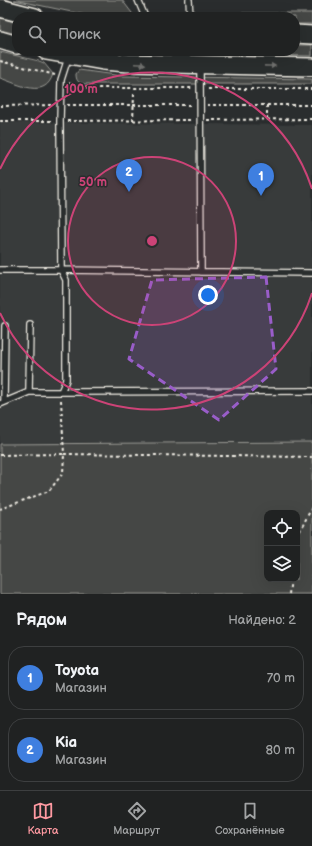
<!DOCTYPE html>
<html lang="ru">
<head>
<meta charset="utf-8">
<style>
	:root { --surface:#202222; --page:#282a2a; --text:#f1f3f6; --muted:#a2a4a5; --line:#3d3f40; --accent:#ff9aa2 }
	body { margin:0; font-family:"Balsamiq Sans",sans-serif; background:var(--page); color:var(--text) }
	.controls { position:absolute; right:12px; bottom:12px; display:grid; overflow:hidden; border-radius:8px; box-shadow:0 4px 16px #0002 }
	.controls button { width:36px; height:36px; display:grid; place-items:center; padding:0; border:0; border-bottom:1px solid var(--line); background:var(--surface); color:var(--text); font:20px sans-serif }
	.you { position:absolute; left:208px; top:295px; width:14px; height:14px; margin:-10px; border:3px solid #fff; border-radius:50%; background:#1a73e8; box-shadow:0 0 0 6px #1a73e833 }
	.badge { display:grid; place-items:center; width:26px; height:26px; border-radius:50%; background:var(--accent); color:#fff; font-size:13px; font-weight:700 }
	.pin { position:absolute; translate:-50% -33px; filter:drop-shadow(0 1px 2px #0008) }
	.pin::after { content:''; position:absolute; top:21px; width:14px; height:12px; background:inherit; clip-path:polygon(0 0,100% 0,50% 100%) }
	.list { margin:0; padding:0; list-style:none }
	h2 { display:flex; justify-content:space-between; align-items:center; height:52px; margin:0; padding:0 16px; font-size:17px }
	h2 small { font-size:13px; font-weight:400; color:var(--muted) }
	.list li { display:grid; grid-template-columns:26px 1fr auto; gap:12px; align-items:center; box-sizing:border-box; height:64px; margin:0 8px 8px; padding:0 8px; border:1px solid var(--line); border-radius:16px }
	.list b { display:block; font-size:15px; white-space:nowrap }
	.list p { margin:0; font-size:13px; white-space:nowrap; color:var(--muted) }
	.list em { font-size:13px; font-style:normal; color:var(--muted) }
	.icon { flex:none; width:22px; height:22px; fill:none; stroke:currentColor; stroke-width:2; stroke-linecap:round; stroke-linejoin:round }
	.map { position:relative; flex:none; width:312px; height:594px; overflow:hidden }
	.search { position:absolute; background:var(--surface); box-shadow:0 4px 16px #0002; left:12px; right:12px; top:12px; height:44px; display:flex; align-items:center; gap:10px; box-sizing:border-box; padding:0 14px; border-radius:16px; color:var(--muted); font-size:15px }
	.sheet { height:196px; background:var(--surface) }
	nav { display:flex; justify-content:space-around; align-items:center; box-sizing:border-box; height:56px; border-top:1px solid var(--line); background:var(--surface); font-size:11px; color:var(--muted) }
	nav a { display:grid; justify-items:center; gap:2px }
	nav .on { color:var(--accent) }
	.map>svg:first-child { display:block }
	.built { fill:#373a3a }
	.green { fill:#444645; stroke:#9c9c96; fill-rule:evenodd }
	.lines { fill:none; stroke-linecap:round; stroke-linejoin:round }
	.lane-casing { stroke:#f4f1e8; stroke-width:8 }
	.primary-casing { stroke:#f4f1e8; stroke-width:20 }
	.path { stroke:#f4f1e8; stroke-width:2; stroke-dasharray:3 3; stroke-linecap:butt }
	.lane { stroke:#2a2d2e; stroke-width:5.5 }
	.primary { stroke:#2a2d2e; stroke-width:17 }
	.oneway { fill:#71726f }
	.marked { fill:#995dc9; fill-opacity:0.2; stroke:#995dc9; stroke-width:3; stroke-dasharray:8 5; stroke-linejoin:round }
	.ring { fill:none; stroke:#cc4377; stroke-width:2 }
	.centre { fill:#cc4377; stroke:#2a2d2e; stroke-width:2 }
	.ring-label { font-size:12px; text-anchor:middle; font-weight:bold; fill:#cc4377; stroke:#2a2d2e; stroke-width:3; stroke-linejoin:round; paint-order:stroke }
</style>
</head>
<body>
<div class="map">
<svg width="312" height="594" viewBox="0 0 312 594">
	<rect width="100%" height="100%" fill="#2a2d2e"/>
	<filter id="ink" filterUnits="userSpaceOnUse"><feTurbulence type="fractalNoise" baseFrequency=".025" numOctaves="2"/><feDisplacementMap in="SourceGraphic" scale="8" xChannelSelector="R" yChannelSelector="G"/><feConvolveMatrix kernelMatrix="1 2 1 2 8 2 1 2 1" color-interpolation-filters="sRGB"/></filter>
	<g filter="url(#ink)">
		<path class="built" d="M0,122l312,3v317l-312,2z"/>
		<path class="green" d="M14,0h108l13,17 -44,-1z
			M203,13h109v11h-17v-7h-95z
			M0,18l17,5v11l-17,-4z
			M295,45h17v11l-175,-3 -25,-2h183z
			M0,52l39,9 5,2 9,11c-8,26 -34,10 -53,4z
			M79,70l43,6 190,3v5h-228c-6,-1 -8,-4 -8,-10z
			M312,442v152h-312v-150zM267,513h30v66h-30z"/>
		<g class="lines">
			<defs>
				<path id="lane" d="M138,0l7,17
					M189,0l1,17
					M200,66l1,206
					M0,270h61l-1,-149 1,-41 7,-22
					M312,273l-251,-3 5,10v100l-5,12 251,-1
					M29,392l1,-67
					M4,402l1,-76
					M0,404l29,-12h32"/>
				<path id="primary" d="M0,8l35,9
					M295,34l17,1
					M0,40l17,5
					M46,51l57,10 25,2 184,4"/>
			</defs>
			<use href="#lane" class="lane-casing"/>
			<use href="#primary" class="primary-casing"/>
			<path class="path" d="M0,61l55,14
				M69,83l15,5h108
				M208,89h104
				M67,105h126
				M207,105h105
				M267,105v14
				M0,106l53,-1
				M207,120l105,-1
				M0,121h53
				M67,121l126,-1
				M133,121l1,-27
				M61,400l3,54 248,3
				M0,455l64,-1 -1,19 -14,18 -49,18
				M297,537l15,-30
				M289,594l2,-15"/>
			<use href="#lane" class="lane"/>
			<use href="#primary" class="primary"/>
		</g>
		<defs><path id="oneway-solid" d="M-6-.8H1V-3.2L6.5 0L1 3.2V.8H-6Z"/></defs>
		<g class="oneway">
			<use href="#oneway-solid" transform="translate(140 64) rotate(3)"/>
			<use href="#oneway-solid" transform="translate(270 66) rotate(1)"/>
		</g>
	</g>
	<path class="marked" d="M266,277l10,92 -57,51 -90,-61 23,-79z"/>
	<circle cx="152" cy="241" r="84" fill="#cc4377" fill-opacity=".12"/>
	<g class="ring">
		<circle cx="152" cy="241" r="84"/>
		<path d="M312 293A168 168 0 0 1 0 313M0 169A168 168 0 0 1 312 189"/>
	</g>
	<circle cx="152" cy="241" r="6" class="centre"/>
	<g class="ring-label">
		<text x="81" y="93">100 m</text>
		<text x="93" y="186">50 m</text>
	</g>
</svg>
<div class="controls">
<button><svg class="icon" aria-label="locate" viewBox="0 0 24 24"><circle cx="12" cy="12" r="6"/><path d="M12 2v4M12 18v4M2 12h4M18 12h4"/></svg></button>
<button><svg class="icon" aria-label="layers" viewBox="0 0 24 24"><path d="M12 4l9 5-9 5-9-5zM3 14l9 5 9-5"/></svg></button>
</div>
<div class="you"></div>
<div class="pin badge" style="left:261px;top:196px;background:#3f7fe0">1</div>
<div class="pin badge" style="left:129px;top:192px;background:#3f7fe0">2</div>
<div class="search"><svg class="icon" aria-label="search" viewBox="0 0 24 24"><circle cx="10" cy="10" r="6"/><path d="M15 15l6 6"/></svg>Поиск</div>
</div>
<section class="sheet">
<h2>Рядом<small>Найдено: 2</small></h2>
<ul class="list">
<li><span class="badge" style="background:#3f7fe0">1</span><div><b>Toyota</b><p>Магазин</p></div><em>70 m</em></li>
<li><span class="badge" style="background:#3f7fe0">2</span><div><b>Kia</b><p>Магазин</p></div><em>80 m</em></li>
</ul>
</section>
<nav>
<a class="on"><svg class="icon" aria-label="map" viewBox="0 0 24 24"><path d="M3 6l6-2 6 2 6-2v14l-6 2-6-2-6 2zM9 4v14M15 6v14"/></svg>Карта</a>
<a><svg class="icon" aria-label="directions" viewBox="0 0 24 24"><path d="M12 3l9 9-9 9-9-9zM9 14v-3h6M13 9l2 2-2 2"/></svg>Маршрут</a>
<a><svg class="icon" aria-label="saved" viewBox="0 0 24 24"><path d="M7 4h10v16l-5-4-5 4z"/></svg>Сохранённые</a>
</nav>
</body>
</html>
